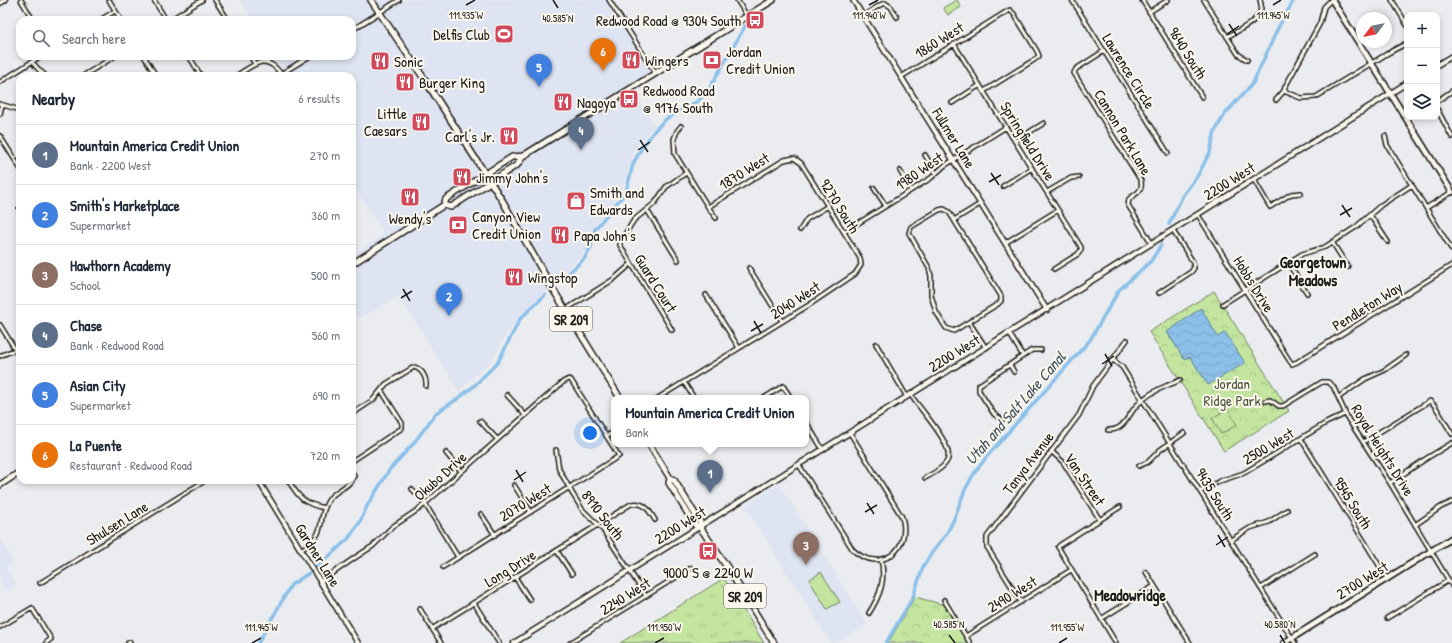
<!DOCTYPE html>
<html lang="en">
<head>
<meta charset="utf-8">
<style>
	:root { --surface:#fff; --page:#f2f2f3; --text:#1f2937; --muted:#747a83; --line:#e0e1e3; --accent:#d93025 }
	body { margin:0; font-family:"Patrick Hand",sans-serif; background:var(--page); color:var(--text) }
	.controls { position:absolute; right:12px; top:12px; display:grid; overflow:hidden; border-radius:8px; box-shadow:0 2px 6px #0003 }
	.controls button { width:36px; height:36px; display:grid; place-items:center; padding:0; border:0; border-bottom:1px solid var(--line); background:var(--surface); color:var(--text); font:20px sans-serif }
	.compass { position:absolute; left:1356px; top:12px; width:36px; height:36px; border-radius:50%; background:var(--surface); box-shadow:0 2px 6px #0003; rotate:238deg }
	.you { position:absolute; left:590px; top:433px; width:14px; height:14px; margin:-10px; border:3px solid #fff; border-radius:50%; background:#1a73e8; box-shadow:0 0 0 6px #1a73e833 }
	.badge { display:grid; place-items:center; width:26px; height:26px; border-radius:50%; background:var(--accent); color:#fff; font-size:13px; font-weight:700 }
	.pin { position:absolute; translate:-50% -33px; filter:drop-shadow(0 1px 2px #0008) }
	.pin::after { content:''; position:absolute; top:21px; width:14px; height:12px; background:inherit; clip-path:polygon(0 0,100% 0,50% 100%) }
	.popup { position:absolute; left:611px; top:395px; width:198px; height:52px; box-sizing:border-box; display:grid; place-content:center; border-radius:8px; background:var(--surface); filter:drop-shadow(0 1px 3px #0005); font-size:13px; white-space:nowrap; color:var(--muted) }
	.popup b { font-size:15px; color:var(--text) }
	.popup::after { content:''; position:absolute; left:50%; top:100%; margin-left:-8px; border:8px solid transparent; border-top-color:var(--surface) }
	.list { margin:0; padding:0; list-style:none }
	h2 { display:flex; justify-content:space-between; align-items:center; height:52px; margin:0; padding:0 16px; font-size:17px }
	h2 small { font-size:13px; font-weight:400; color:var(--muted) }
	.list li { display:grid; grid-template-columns:26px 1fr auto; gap:12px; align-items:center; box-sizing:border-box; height:60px; padding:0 16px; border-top:1px solid var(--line) }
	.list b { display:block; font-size:15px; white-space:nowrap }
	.list p { margin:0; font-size:13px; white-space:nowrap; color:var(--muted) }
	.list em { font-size:13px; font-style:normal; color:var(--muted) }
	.icon { flex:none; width:22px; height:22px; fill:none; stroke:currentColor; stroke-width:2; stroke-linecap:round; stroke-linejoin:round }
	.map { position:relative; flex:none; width:1452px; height:643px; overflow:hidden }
	.search { position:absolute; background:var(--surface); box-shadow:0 2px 6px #0003; left:16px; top:16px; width:340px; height:44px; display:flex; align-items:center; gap:10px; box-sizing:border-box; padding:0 14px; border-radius:12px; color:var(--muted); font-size:15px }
	.panel { position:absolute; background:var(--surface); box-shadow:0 2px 6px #0003; left:16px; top:72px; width:340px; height:412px; border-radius:12px }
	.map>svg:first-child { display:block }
	.built { fill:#dee4f1 }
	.grass { fill:url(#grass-tufts); stroke:#70805e }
	.park { fill:url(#park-crowns); stroke:#70805e }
	.garden { fill:#c3e59f; stroke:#70805e }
	.water { fill:url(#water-waves); stroke:#5f7e97 }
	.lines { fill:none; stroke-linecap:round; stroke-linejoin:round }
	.canal { stroke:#8cc0e9; stroke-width:3.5 }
	.minor-casing { stroke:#1c1c1c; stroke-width:6 }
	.tertiary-casing { stroke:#1c1c1c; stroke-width:7 }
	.secondary-casing { stroke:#1c1c1c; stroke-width:8 }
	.primary-casing { stroke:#1c1c1c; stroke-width:8 }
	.minor { stroke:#fbf7ec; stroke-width:3 }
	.tertiary { stroke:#fbf7ec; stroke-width:4 }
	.secondary { stroke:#fbf7ec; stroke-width:4.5 }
	.primary { stroke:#fbf7ec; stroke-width:5 }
	.ticks { fill:none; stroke:#1c1c1c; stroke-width:1.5 }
	.labels { text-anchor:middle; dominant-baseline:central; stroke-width:4; stroke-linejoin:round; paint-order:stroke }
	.shield { fill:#fbf7ec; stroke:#5f5e5a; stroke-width:1 }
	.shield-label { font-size:14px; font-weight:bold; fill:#1c1c1c }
	.poi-label { font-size:15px; fill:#1c1c1c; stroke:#fbf7ec; text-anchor:start }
	.street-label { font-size:15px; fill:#1c1c1c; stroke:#fbf7ec }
	.park-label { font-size:15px; fill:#4e5843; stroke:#fbf7ec }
	.neighbourhood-label { font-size:16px; font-weight:bold; fill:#1c1c1c; stroke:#fbf7ec }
	.water-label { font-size:16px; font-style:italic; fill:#435564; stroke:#fbf7ec }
	.ticks-label { font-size:10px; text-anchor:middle; fill:#1c1c1c; stroke:#fbf7ec; stroke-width:4; stroke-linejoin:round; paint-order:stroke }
</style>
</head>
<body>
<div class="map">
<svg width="1452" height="643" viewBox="0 0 1452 643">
	<defs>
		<pattern id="grass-tufts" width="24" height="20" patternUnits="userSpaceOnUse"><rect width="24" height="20" fill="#c3e59f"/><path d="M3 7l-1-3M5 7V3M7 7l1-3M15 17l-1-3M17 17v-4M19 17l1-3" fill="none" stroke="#a7c488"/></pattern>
		<pattern id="park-crowns" width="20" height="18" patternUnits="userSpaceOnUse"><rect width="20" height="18" fill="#c3e59f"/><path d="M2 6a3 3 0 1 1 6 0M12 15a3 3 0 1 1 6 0" fill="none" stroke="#a7c488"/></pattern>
		<pattern id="water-waves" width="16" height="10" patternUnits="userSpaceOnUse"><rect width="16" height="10" fill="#8cc0e9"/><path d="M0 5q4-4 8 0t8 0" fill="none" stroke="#78a4c7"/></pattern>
	</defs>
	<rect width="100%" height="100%" fill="#eaecef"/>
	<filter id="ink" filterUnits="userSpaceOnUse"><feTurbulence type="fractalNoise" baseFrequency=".025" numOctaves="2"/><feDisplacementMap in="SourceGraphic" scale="8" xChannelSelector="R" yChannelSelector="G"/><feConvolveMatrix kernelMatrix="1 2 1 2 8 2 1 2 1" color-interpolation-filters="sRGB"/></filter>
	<g filter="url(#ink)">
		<path class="built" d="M240,0h369l48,77 -24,16 22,33 -20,22 -9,31 -12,24 -20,23 -8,24 -77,80 -18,31 -32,30 -60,-95 -40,23 -7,-13v-50l32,-22 -32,-51v-107h-80l11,-8 -8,-12h77v-36h-99z
			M779,484l88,140 -31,19h-5l-86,-137z
			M0,539l13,21v2l-7,5 10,17 -2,1 2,2 -7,4 -1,-2 -2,2 -6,-10z"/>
		<path class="grass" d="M724,578l40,65h-144z"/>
		<path class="park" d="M1214,291l75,120 -65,40 -75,-119z
			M915,597l30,8 23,38h-80z"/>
		<path class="garden" d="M956,0h1l4,7 -13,8 -5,-7z
			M1228,409l9,16 -16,9 -9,-16z
			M821,572l19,30 -13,7 -18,-29z"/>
		<path class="water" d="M1201,308l17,29 7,-5 20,31 -37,22 -18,-28 -6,2 -17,-27z"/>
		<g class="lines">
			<path class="canal" d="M1169,224l14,-29 15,-20 12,-23 5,-21 10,-17 28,-31 26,-57 15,-26
				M560,281l24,-22 7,-12 4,-18 31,-37 7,-28 8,-15 14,-19 11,-11 32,-18 10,-10 37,-65
				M316,568l32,-29 12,-17 7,-16 23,-37 23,-25 23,-31 20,-13 18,-14 24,-24 22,-43 25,-24
				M258,643l33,-58 18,-12
				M886,643l27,-46 10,-30 8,-13 16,-21 7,-14 11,-29 8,-15 15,-20 102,-115 29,-50 32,-29 10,-16"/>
			<defs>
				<path id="minor" d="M21,0l12,20
					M109,0l12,20
					M154,0l12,20
					M215,0l13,20
					M609,0l47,74
					M737,0l10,16
					M1072,0l96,153
					M1142,0l60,97
					M1204,0l34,54 9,6
					M1392,0l15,25
					M1149,12l19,-12
					M863,16l17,-11 5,-2 6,4 6,10
					M100,20l15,-9
					M170,20l32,-20
					M352,30l47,-30
					M1227,37c13,-8 40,-18 33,-37
					M954,44l127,203v3l-3,4 -24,15
					M1104,51l-28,18 -2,4 67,108c2,11 -5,12 -12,18l-1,6 24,39
					M144,56l12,20
					M189,56l12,20
					M250,56l5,8
					M32,62l8,9 6,5
					M83,76l32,-20
					M236,76c18,-11 29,-24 45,-2l29,-18
					M901,77l105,-65 4,-2 4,4 23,37 2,5 -5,4 -50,31
					M0,82l41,-26
					M1284,91l17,7 15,-1 74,-45 17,-9
					M1276,100l8,-9 1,-4 35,-64 4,-16 7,-7
					M1437,101l15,-10
					M952,103l28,-18
					M0,104l20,6
					M1437,109l15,28
					M0,114l2,-9
					M681,126l-4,5 -3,8 1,15 33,53 8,11
					M0,136l20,32
					M1385,136l2,9 65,105
					M1015,141l29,-18
					M925,155l11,18
					M900,171l11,19
					M1254,180l16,27 21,-13 10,-1
					M1003,186l29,-18
					M874,188l12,18
					M1047,192l24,-14 8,-1
					M1426,208l26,-16
					M19,209l1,2
					M944,209l5,3 52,84v5l-3,3 -44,27 -8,-3 -10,-16 -5,-17v-19l-2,-8 -20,-35 2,-6 28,-17z
					M647,210l31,50
					M1198,215l91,145 3,4 5,-2 155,-97
					M1370,215l18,27
					M954,220l26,-16
					M800,230l7,-11 21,-13
					M844,232l87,-54 13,-12 62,-39
					M1332,242l16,25
					M1005,243l53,-33
					M1288,263l19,30
					M749,268l33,53
					M1159,293l32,-21 3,-4 -1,-6 -20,-31
					M706,295l33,53
					M1223,304l79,-50 23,-7 31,-20 25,-22 31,-20
					M565,310l49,-31 17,-15
					M969,322l17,26
					M0,325l20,32
					M672,330l-52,-85v-3l14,-22 21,-17 11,-16 20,-14
					M1009,333l14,23
					M876,344l31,53
					M0,356l9,-4 11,-3
					M1112,359l10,8 173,276
					M1010,365l4,7
					M684,382l10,16
					M507,395l18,20
					M911,395c8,14 45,51 36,66 -4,8 -15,13 -22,17
					M1339,397l26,-18 20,-9 21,-15
					M658,398l151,-93 46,-31 6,-9 -1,-7 -59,-95 -7,-5 -10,2 -76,47
					M764,398l19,-12 8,12
					M1265,401l5,-1 9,6h4l39,-24h6l5,4 15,33 42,64 62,103
					M352,414l21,-14 13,-16 28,-17c8,2 13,11 12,19
					M1002,420l-8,-6 -15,-23v-6l53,-35h9
					M480,421l17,18
					M806,422l17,28
					M1108,430c16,1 20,-15 29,-25 7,-7 19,-15 29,-19 4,-2 9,-3 14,-6
					M606,436l8,-4
					M1301,439l86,139
					M1363,442l67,-41 5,5 17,28
					M556,450l3,19 13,24 10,16 21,21 43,66
					M1051,451l12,11 37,58
					M446,453l15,18
					M352,461l50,-33v-5l-21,-33
					M799,465l54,85c26,24 59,1 49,-33l-52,-84
					M1139,466l9,-4 12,-12 24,-17
					M288,480c11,18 16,24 37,28
					M1390,483l37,-25 25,-15
					M514,485l17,27
					M412,489l10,10 36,58
					M1201,491l19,-10 24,-8 82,-50 19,-9
					M481,514l14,21
					M1415,525l26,-18 11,-5
					M1231,540l19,-12 19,-6 18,-12
					M301,550c29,-19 14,-29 28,-51 6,-9 21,-12 25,-23l-2,-4
					M557,551l15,23
					M1146,572l44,71
					M515,577l15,23
					M320,582l36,-25 17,-11 19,-19 27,-18 144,-127 6,-3 2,1 48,76 -176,111
					M40,583l166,-103
					M1261,588l54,-34
					M944,600l26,43
					M1021,602l-34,-55v-10l92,-122 14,-29 34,-46
					M474,603l25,40
					M420,609l21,34
					M869,613c11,-17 17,-33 12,-54
					M1387,618l62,-38
					M1101,619l53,-33
					M0,627l32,-19 19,31 -5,4
					M432,629l199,-125c13,-3 18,6 24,16
					M966,636l105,-66
					M128,643l2,-1
					M570,643l121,-75
					M1116,643l-58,-96 2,-2 60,-38"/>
				<path id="tertiary" d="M853,0l194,310
					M0,3l5,-3
					M1437,65l15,-9
					M258,480l100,163
					M514,643l893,-560"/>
				<path id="secondary" d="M1332,0l120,192
					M1284,643l168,-105"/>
				<path id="primary" d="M371,0l52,77 79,123 49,86 69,112
					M444,205l7,2 66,-42 6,-9 250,-156
					M352,264l92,-59 2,-6 66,-42 11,-1
					M649,444l21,34 -1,5 26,42 5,2 27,40 47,76
					M670,478l4,2 26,42v5
					M0,485l20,-13"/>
			</defs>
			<use href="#minor" class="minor-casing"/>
			<use href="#tertiary" class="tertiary-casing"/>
			<use href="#secondary" class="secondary-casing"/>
			<use href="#primary" class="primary-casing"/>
			<use href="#minor" class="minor"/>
			<use href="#tertiary" class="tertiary"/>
			<use href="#secondary" class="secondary"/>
			<use href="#primary" class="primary"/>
		</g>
	</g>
	<path class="ticks" d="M553,0l5,8M466,5l9,-5M869,5l9,-5M1273,5l8,-5M1229,24l8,12M1227,34l12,-8M640,140l8,12M638,150l12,-8M991,173l8,12M989,182l12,-7M1342,205l8,12M1340,215l12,-7M403,289l7,12M401,298l11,-7M754,321l7,12M751,331l12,-7M1105,354l7,12M1102,364l12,-8M516,470l7,12M514,480l12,-8M867,503l7,11M865,512l12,-7M1218,535l7,12M1216,545l12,-8M949,635l6,8M1280,635l5,8M252,643l9,-5M655,643l9,-5M1059,643l8,-5"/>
	<defs>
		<symbol id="bus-square" viewBox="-11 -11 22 22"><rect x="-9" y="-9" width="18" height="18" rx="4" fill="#d1495b" stroke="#fbf7ec"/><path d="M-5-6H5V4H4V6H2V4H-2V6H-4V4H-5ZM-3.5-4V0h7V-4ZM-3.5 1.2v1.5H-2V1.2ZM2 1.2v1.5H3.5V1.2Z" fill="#fff"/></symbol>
		<symbol id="stadium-square" viewBox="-11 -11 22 22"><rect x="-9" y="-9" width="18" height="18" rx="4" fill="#d1495b" stroke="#fbf7ec"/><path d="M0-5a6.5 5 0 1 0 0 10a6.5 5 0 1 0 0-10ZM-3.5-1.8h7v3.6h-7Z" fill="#fff"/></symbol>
		<symbol id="restaurant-square" viewBox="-11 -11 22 22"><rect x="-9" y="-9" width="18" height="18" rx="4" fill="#d1495b" stroke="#fbf7ec"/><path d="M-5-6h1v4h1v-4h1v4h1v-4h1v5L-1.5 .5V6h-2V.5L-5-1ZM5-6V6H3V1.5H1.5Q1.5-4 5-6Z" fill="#fff"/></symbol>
		<symbol id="bank-square" viewBox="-11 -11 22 22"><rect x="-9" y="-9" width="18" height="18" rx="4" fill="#d1495b" stroke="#fbf7ec"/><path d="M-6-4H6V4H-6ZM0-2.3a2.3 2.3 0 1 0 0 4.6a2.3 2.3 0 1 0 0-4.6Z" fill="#fff"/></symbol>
		<symbol id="shop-square" viewBox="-11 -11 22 22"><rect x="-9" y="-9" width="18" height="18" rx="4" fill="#d1495b" stroke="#fbf7ec"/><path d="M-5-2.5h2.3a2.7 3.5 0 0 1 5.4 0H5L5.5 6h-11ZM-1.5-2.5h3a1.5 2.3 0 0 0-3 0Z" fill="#fff"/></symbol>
	</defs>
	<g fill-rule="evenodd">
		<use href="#bus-square" x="744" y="9" width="22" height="22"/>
		<use href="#stadium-square" x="493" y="23" width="22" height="22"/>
		<use href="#restaurant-square" x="620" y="49" width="22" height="22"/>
		<use href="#bank-square" x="701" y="49" width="22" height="22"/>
		<use href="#restaurant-square" x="369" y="50" width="22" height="22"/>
		<use href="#restaurant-square" x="394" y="71" width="22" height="22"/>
		<use href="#bus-square" x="618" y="88" width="22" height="22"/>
		<use href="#restaurant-square" x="552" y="91" width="22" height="22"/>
		<use href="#restaurant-square" x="410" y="111" width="22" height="22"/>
		<use href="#restaurant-square" x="498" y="125" width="22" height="22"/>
		<use href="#restaurant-square" x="451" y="166" width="22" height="22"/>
		<use href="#restaurant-square" x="399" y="186" width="22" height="22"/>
		<use href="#shop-square" x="565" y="190" width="22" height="22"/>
		<use href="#bank-square" x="447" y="214" width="22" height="22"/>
		<use href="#restaurant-square" x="549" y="224" width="22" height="22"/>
		<use href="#restaurant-square" x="503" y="266" width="22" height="22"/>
		<use href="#bus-square" x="697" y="540" width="22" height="22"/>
	</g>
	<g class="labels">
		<g class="shield">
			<rect x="550" y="307" width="42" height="24" rx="3"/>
			<rect x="724" y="584" width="42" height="24" rx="3"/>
		</g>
		<g class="shield-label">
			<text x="571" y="319">SR 209</text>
			<text x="745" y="596">SR 209</text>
		</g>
		<g class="poi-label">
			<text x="741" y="20" text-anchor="end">Redwood Road @ 9304 South</text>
			<text x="490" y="34" text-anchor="end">Delfis Club</text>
			<text x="726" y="51">Jordan<tspan x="726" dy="17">Credit Union</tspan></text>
			<text x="645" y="60">Wingers</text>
			<text x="394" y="61">Sonic</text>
			<text x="419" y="82">Burger King</text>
			<text x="643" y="90">Redwood Road<tspan x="643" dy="17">@ 9176 South</tspan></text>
			<text x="577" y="102">Nagoya</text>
			<text x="407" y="113" text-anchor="end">Little<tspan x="407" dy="17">Caesars</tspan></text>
			<text x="495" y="136" text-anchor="end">Carl's Jr.</text>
			<text x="476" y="177">Jimmy John's</text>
			<text x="590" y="192">Smith and<tspan x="590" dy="17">Edwards</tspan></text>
			<text x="472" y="216">Canyon View<tspan x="472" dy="17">Credit Union</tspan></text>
			<text x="410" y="218" text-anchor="middle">Wendy's</text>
			<text x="574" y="235">Papa John's</text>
			<text x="528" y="277">Wingstop</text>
			<text x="708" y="572" text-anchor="middle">9000 S @ 2240 W</text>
		</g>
		<g class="street-label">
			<text transform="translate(939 40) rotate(-32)">1860 West</text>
			<text transform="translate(1188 53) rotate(58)">9640 South</text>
			<text transform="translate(1129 71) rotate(58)">Lawrence Circle</text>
			<text transform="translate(1123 132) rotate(59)">Cannon Park Lane</text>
			<text transform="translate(954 138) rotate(58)">Fullmer Lane</text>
			<text transform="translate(1028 141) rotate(58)">Springfield Drive</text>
			<text transform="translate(744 171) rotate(-32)">1870 West</text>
			<text transform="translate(919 171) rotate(-35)">1980 West</text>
			<text transform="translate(1229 181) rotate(-32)">2200 West</text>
			<text transform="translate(840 206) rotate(58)">9270 South</text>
			<text transform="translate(656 283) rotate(58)">Guard Court</text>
			<text transform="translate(1254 284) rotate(58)">Hobbs Drive</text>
			<text transform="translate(795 300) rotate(-33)">2040 West</text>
			<text transform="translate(1367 306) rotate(-32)">Pendleton Way</text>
			<text transform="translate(954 353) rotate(-32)">2200 West</text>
			<text transform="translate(1268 446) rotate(-31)">2500 West</text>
			<text transform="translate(1383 450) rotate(58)">Royal Heights Drive</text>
			<text transform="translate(1028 463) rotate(-53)">Tanya Avenue</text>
			<text transform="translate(440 476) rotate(-42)">Okubo Drive</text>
			<text transform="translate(1085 479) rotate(56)">Van Street</text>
			<text transform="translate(1215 494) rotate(58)">9435 South</text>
			<text transform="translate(525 502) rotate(-32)">2070 West</text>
			<text transform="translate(1353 503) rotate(58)">9545 South</text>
			<text transform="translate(603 515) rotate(52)">8910 South</text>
			<text transform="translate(117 523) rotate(-32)">Shulsen Lane</text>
			<text transform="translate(680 525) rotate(-32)">2200 West</text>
			<text transform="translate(318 555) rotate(58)">Gardner Lane</text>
			<text transform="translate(510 568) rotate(-32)">Long Drive</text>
			<text transform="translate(1362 580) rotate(-32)">2700 West</text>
			<text transform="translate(1012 594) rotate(-32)">2490 West</text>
			<text transform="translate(625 596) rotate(-32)">2240 West</text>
		</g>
		<g class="park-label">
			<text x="1232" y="383">Jordan<tspan x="1232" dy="17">Ridge Park</tspan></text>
		</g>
		<g class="neighbourhood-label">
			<text x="1313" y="262">Georgetown<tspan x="1313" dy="18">Meadows</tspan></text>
			<text x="1130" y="595">Meadowridge</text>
		</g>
		<g class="water-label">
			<text transform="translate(1015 408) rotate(-49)">Utah and Salt Lake Canal</text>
		</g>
	</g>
	<g class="ticks-label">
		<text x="466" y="19">111.935°W</text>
		<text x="869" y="19">111.940°W</text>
		<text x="1273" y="19">111.945°W</text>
		<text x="558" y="22">40.585°N</text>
		<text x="949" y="628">40.585°N</text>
		<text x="1280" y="628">40.580°N</text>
		<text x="261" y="631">111.945°W</text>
		<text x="664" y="631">111.950°W</text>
		<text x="1067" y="631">111.955°W</text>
	</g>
</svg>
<div class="controls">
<button>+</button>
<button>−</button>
<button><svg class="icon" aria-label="layers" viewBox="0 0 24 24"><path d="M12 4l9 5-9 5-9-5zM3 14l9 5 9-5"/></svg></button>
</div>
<svg class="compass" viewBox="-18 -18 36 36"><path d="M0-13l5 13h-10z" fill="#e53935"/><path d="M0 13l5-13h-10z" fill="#747a83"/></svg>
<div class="you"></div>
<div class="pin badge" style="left:710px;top:493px;background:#5c6f8a">1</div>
<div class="popup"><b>Mountain America Credit Union</b>Bank</div>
<div class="pin badge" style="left:449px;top:316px;background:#3f7fe0">2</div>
<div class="pin badge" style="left:806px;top:565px;background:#8d6e63">3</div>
<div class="pin badge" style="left:581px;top:150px;background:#5c6f8a">4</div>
<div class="pin badge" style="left:539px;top:87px;background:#3f7fe0">5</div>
<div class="pin badge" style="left:603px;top:71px;background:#e8710a">6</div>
<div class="search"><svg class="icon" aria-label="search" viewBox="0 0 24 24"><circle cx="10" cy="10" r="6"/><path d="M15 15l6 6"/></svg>Search here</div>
<section class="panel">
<h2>Nearby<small>6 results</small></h2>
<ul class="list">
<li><span class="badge" style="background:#5c6f8a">1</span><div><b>Mountain America Credit Union</b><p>Bank · 2200 West</p></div><em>270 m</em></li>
<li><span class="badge" style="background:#3f7fe0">2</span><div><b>Smith's Marketplace</b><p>Supermarket</p></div><em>360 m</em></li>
<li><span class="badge" style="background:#8d6e63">3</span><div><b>Hawthorn Academy</b><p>School</p></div><em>500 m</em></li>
<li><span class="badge" style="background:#5c6f8a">4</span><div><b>Chase</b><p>Bank · Redwood Road</p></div><em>560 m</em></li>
<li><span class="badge" style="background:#3f7fe0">5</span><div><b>Asian City</b><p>Supermarket</p></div><em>690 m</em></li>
<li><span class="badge" style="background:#e8710a">6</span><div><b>La Puente</b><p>Restaurant · Redwood Road</p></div><em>720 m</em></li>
</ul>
</section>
</div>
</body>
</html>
